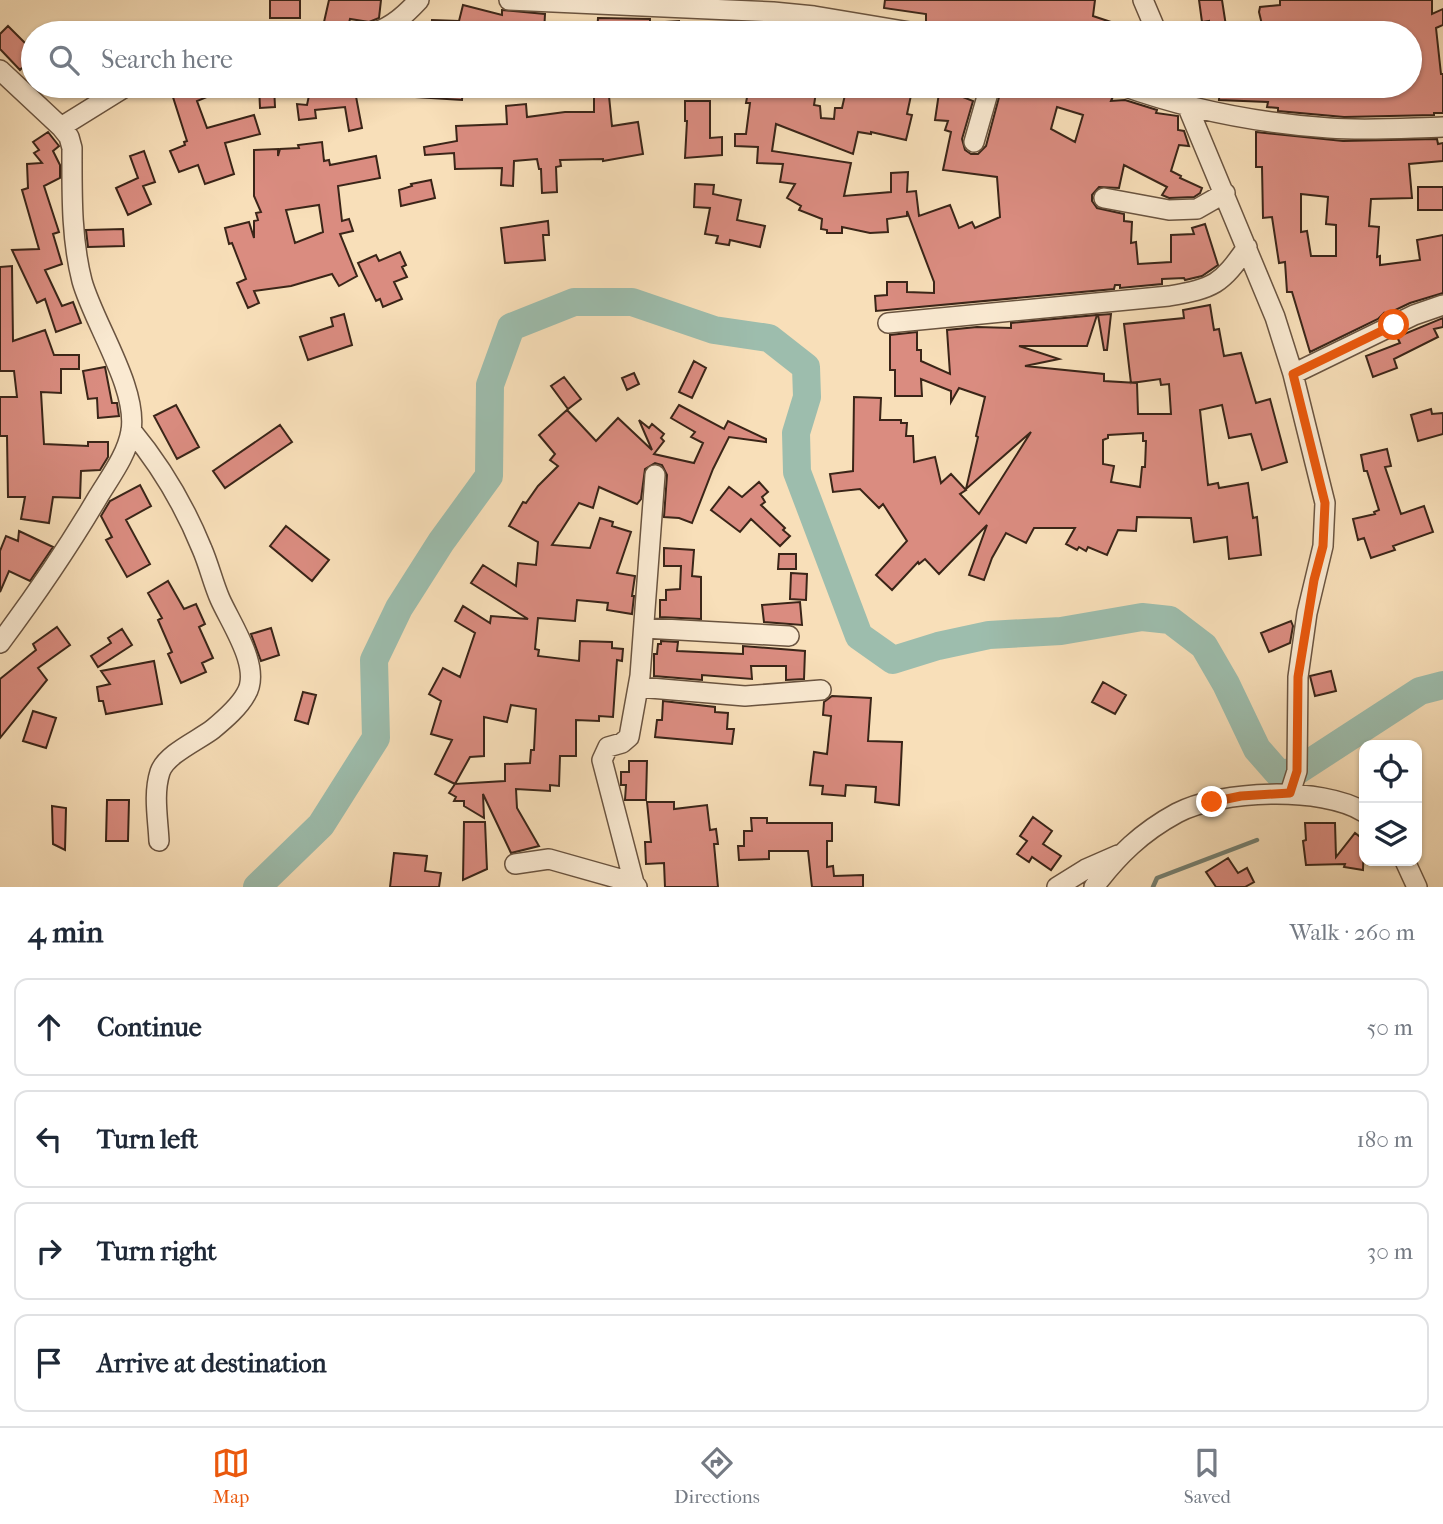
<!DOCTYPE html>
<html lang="en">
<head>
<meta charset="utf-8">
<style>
	:root { --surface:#fff; --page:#f6f6f7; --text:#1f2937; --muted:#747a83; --line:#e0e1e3; --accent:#ea580c }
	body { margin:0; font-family:"IM FELL French Canon",serif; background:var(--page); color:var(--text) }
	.controls { position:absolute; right:21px; bottom:21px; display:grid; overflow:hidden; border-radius:14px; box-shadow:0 2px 5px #0004 }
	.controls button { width:63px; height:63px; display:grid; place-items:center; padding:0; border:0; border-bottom:2px solid var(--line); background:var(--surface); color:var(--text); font:35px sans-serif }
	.stop { position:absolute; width:21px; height:21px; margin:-16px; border:5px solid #ea580c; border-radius:50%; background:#fff }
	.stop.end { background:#ea580c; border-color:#fff; box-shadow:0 2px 7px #0008 }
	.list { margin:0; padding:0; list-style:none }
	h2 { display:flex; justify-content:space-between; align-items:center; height:91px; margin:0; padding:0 28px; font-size:30px }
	h2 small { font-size:23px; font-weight:400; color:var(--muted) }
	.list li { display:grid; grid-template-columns:46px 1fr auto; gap:21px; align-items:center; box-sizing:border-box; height:98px; margin:0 14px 14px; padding:0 14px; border:2px solid var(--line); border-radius:14px }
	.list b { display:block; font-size:26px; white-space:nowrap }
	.list em { font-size:23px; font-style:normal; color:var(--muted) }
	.icon { flex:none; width:38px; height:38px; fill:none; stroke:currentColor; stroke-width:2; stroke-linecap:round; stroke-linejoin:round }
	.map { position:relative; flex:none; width:1443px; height:887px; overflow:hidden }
	.search { position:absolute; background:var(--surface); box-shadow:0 2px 5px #0004; left:21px; right:21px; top:21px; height:77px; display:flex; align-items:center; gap:18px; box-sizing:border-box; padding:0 24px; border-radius:38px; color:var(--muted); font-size:26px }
	.sheet { height:539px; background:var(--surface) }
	nav { display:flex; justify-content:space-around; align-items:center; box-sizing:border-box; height:98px; border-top:2px solid var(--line); background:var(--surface); font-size:19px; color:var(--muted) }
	nav a { display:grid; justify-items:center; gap:4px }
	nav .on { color:var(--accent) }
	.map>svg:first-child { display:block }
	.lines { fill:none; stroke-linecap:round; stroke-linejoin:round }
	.stream { stroke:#758071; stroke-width:4.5 }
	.river { stroke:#9dbdad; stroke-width:28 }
	.building { fill:#da8c80; stroke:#3a2518; stroke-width:2; fill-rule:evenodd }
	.minor-casing { stroke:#6a5440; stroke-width:22 }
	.minor { stroke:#faead2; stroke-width:19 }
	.route { stroke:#ea580c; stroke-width:9 }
</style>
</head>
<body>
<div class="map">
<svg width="1443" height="887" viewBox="0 0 1443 887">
	<rect width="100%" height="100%" fill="#f8dfb9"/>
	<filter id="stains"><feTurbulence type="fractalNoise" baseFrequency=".00286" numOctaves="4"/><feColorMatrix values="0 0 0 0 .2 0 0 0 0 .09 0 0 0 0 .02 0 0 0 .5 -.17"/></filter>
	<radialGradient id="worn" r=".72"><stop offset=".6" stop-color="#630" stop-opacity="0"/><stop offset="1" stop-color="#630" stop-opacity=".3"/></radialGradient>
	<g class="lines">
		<path class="stream" d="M1153,887l4,-9 100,-38"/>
		<path class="river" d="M257,887l64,-62 55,-87 -2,-78 25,-52 42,-66 48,-66 1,-91 21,-58 63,-25h58l82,28 55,8 37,29 1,30 -11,36 1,39 62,164 34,24 45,-14 51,-11 72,-4 81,-14 28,3 34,26 22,38 31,65 22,25 18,-3 123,-80 23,-6"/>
	</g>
	<path class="building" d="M270,0h30v18h-30z
		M329,0h52l-2,18 -10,4 -19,-3 -2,8 -24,-5z
		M885,0h210l-2,16 45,15v2h-118l1,-5 -36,-3 -1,8h-19v-2l-39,-4v-13l-42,-6z
		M1199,0h23l4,26 -17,2v-7l-7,1z
		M1280,0h152v14l11,-5v16l-7,3 5,46h2v39h-9v2l-90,2 -66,-6v-3l-11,-1 1,-5 -49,-2 1,-14h95v4h30v-4h65v-53h-146l-5,-21 1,-5 20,-2z
		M463,5l39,10v-5l43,4 -1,19h-113l1,-13 27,1z
		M598,18l52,1v4l29,-2 1,12 -83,-1z
		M8,26l25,25v6l-13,13 -20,-21v-15z
		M195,86h9l3,11 -10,4 10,27 47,-13 6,19 -35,9 9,31 -29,10 -7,-19 -19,7 -9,-21 15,-6 -1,-3 3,-1 -15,-47z
		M259,86h15l1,21 -15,1z
		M311,86h43l8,42 -13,3 -4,-24 -30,3 1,8 -17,2 -2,-16 10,1z
		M401,86h62l-1,14 -62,-4z
		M594,86h14l4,40 26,-4 5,32 -40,7v-2l-43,1 1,6 -5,1 1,25 -15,1 -1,-24h-2l-2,-10 -23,2 -1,25 -12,-1 1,-17 -47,1 -1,-16 -29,2 -1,-8 33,-6 -1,-15 51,-2 -1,-18 20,-2 1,13 38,-5h29z
		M749,86h68l-3,19 6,1 1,12 13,1 1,-11h7l5,-22h66l-6,28 5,1 -6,25 -35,-8v2l-13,-2 -5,22 -77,-30 -4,27 79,12 -7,33 47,-4v-19l17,-1 -1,20 9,-1 3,25 31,-11 9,23 13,-6 3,6 25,-11 -3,-40 -54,-7 8,-38 -6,-2 3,-9 -13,-1 5,-34h13v7l20,8 -11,38 3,11 6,4h7l8,-8 16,-60h97l13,5 2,3 -3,7 14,-1 32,10 -1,3 22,3v14l6,1 5,15 -10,-1 -8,26 10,5 -1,2 22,10 -2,5 -6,4 -25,1 -7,-3 5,-8 -43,-22 -5,23 -20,-1 -7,8v6l5,7 27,6v7l8,1 -1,21 5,-1 2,22 33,-2v-27l23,-1 -2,-6 13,-4 13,41 -16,11 -17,4 -1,-2 -22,1v5l-42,4v-3h-5l-1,4 -238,22 -1,-15 12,-1v-13h20v10l27,1v-11l-27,-71v5l-20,3 1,13 -18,1 -28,-6v6h-15v-3l-6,-1 1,-10 -23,-9 2,-4 -14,-8 8,-14 -15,-2 3,-18 -26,-1 1,-16 -23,-1v-12h11l4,-31h-4zM1057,107l26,8 -8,27 -24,-13z
		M685,101h25v37l12,-1v18l-37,3 2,-37h-2z
		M48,132l11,14 -6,5 7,14v13l-16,8 15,46 -6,2 9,30 -17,6 17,36 11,-4 8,21 -25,9 -11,-33 -8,4 -25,-53 27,-1 -17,-59 6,-2 -1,-24 15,-1 -8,-10 5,-3 -6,-8z
		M1256,132l87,9 94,-2 1,5 5,-1v18l-34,3 3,34 -41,1 -2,27 10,1 -2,30 3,-1v9l40,-5 -3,-20 26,-5v58l-33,10 -25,12 -1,-2 -6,6 -68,33 -18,-60h-5l-2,-30 -6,1 -7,-46 -9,1 -1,-51h-6zM1301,194l27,3 -2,27 10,1v31h-25l-4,-25 -6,1z
		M322,142l2,19 5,-1 1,5 46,-9 4,22 -42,8 4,35 7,-2 4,12 -13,3 17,42 -18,10 -7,-12 -41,12 -37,5 5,12 -11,5 -11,-25 9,-4 -14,-36 -3,1 -4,-16 24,-6 5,16v-17l4,-1 -2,-7 5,-1 -7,-16v-46l24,-1v7l2,-7 19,-1 -1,-3zM319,205l4,27 -28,11 -9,-33z
		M144,151l11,31 -12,4 8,18 -23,11 -12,-27 22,-10 -8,-22z
		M431,180l4,18 -34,8 -2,-16 13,-4 -1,-2z
		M695,184l19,1 -1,9 28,6 -4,20 28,6 -5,21 -30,-7 -1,5 -13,-2 2,-7 -13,-2 5,-26 -16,-1z
		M1418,187h25v23h-25z
		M548,221l1,14h-6l2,25 -40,3 -4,-35z
		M123,229l1,17 -36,1 -2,-17z
		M400,252l6,13 -4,2 5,10 -13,5 8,17 -19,8 -3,-8 -4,2 -18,-38 18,-8 3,6z
		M12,266l1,75 32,-11 9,25h25v14h-18v24l-20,-1 3,52 44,2v-4h20v15l-8,13 -19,1 -1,27 -27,-1 -4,26 -28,-4 4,-22h-17l-1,-61h-7v-39h17l-3,-26h-14v-104z
		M1210,305l4,25 5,-1 5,27 17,-3 15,50 14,-4 17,63 -25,8 -11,-36 -22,4 -7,-33 -22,5 8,75 10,-2 1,5 29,-5 5,35 4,-1 4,38 -32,4 -2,-22 -33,5 -3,-24 -54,-1 -1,14 -18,-1 -11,25 -19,-8 -2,4 -7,-4 -2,3 -11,-6 9,-16h-41l-8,15 -20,-10 -14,25 -8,22 -15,-5 18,-50 -48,49 -14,-15 -6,5 -1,-2 -26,28 -16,-15 31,-34 -24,-37 -4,4 -19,-19 -27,3 -3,-18 23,-3 1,-74 27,1 -1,22h21v3h6l-1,13h7l1,26 21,-5 6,26 10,-9 15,16 -6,4 19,20 52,-82 -65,57 12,-52 -2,-1 9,-39 -26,-9 -8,14v-11l-30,-12 1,17h-27v-26h-5v-35l27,-3v18h4v11l29,13 -3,-44 30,-3 34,1v-5l86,-8 -10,31h-68l40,13 -34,7 79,8v7l33,2 1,31h33l-2,-30 -8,1 -1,-6 -29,4 -7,-59 60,-6 -1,-8zM1143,433v8h3l-1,26h-3l-2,20 -29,-5 3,-16 -11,-2v-24l5,-2v-3z
		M344,314l8,31 -44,15 -8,-23 33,-11 -2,-8z
		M1111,314l-4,36h-3l-6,-35z
		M1443,318v9l-9,2 4,8 -44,22 3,9 -24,9 -7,-21 34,-13 -3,-6z
		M694,361l12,7 -14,30 -13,-6z
		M105,367l7,36h5l2,13 -21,2 -1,-20 -9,1 -5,-28z
		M634,373l5,11 -12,6 -5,-12z
		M564,377l17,22 -13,10 -17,-23z
		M176,405l23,42 -22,12 -23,-43z
		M679,405l45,24 4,-8 38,18v3l-37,-5 -16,32 -21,54 -13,-5 -15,-1 3,-42 -5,-10 -7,-2 -10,6 -4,30 -4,5 -38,-17 -6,21 -14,-5 -27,42 38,3 10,-30 13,4 -1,4 19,6 -14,41 18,3 -3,20h2l-2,18 -25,-4 1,-7 -31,-3 -2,21 -37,-3 -3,31 4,1 -1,6 41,5 1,-20 32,1v6l11,1 -1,12 -5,-1 -4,57 -14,-1v5l-23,-1v36h-16l-1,30 -9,-1v6l-34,-2 1,19 22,38 -28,7 -28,-59 1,24 -20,-12v-5h-10l2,-4 -7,-4 6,-9 -20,-10 17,-34 -21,-6 10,-33 -12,-7 14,-26 17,9 15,-44 -20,-12 8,-15 27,17 1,-7 37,3 -57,-36 12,-18 33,21 2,-23 18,2 2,-23 -29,-16 14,-24 3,1 12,-17 20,-20 -8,-6 5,-6 -16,-19 28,-25 29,31 22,-23 34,32 -13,-30 10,8 3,-4 12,10 -3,4 3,3 -10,13 40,9 9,-20 -12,-6 4,-5 -24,-14zM511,705l25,4 -2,41h-3l-1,13 -25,1v17l-50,3 15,-27 14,-1v-39l23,5z
		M1431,409l1,5 11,-1v21l-25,7 -7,-26z
		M280,425l12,17 -67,46 -12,-17z
		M1387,449l4,17 -6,1 16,47 23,-8 9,26 -40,14 2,4 -24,8 -7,-20 -6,2 -5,-21 22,-5 -1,-2 5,-2 -12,-39h-3l-3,-16z
		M759,482l9,10 -6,5 3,5 -4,3 24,23 -2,2 7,6 -10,10 -29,-27 -11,13 -29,-22 18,-23 13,10z
		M140,485l11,21 -25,14 24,44 -23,13 -21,-37 6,-3 -11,-21 9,-15z
		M286,526l43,34 -17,21 -42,-35z
		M19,531l34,16 -23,34 -21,-10 -9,21v-41l6,-15 12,5z
		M664,548l30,2 -2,26 9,1v42l-41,-2v-17h6v-10l14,-1 1,-23h-17z
		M779,554h17v15h-18z
		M791,573l16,1 -1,26 -16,-1z
		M168,581l16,28 12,-5 9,20 -6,3 14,31 -11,5 4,9 -25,11 -13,-29 4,-2 -14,-32 4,-2 -14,-25z
		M800,602l2,23 -38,-3 -2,-17z
		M1291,621l2,5 -3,17 -21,9 -8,-19z
		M57,627l13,18 -32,23 9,12 -47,58v-59l36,-29 -3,-6z
		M271,628l8,27 -18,6 -10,-27z
		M122,629l10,16 -34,22 -7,-11 20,-13 -3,-5z
		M661,641l17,1 -1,9 66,3v-8l62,5 -1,28 -18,1v-14h-35l1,13 -50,-4v5l-48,-4v-22h3l1,-10h3z
		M154,661l8,43 -56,10 -3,-13h-4l-2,-14 13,-3 -9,-13z
		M1331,671l5,20 -21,5 -5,-20z
		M1103,682l23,13 -11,19 -23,-12z
		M303,692l13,3 -8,29 -13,-4z
		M832,696l39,2 -3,43 34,1 -3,63 -24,-3 1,-15 -30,-2 -1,11 -23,-2 1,-8 -13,-1 4,-33 13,2 4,-38 -8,-1 1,-13z
		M663,701l52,6v5l13,1 -1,16h7l-2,15 -77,-7 2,-17h5z
		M33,711l23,7 -10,30 -23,-7z
		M629,761h18l-1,39h-21l1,-15h-5v-13h8z
		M107,800h22l-1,41h-22z
		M647,802h27v7l33,-4 3,25 6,-1 2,15h-4l4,43h-53l-1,-24 -18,1 -1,-22h6z
		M52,806l14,2 -1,42 -12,-6z
		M1033,817l19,14 -9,13 18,12 -10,14 -19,-13 -3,5 -12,-8 10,-13 -7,-5z
		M751,818h16v5h65v18h-5v26l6,-1 1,10 29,-1v12h-51l-4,-36h-39v8l-30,1 -1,-14h6v-15h8z
		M464,822h21l2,47 -24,11z
		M1305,823h30l1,34 19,-24 9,7 -1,30 -19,-3 1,-3 -39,1 -3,-24 3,-1z
		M394,853l33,3 -2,15 16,2 -2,14h-49z
		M1228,858l10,15 9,-5 7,14 -9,5h-29l-10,-15z"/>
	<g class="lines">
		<defs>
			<path id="minor" d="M509,0l264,12 41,4 102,17
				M1143,0l14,33
				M374,33c19,-7 31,-18 45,-33
				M0,70l61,57 8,10 3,11c0,44 -1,90 10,133 12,43 56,107 49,150 -4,24 -21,46 -33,66 -30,51 -63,99 -98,146
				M1123,86c67,24 135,37 206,42 38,3 76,0 114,-1
				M1179,86l96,231 18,57 32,129 -2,43 -16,67 -9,64 -1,94 -7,22
				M61,127l66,-41
				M974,142l16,-56
				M1104,198l65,12 28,-1 28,-16
				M888,323l281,-27c45,-8 52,-11 78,-49
				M1293,374l121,-59 29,-10
				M131,430c29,35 54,77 71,119 7,16 11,34 18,50 11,25 42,69 26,95 -7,13 -21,25 -33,35 -14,11 -47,25 -53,43 -7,22 -2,47 -1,69
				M644,628l145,8
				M638,687l107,9 76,-6
				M1405,861l12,26
				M515,864l34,-5 85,24
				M637,887l-3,-4 -32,-123 6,-13 14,-4 7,-6 11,-61 15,-201
				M1057,887l29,-18 32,-14
				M1094,887c24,-32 48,-55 83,-74 44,-23 144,-27 187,-1"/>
		</defs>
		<use href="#minor" class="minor-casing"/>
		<use href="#minor" class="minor"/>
	</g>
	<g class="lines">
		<path class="route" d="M1212,802l29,-6 49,-3 7,-22 1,-94 16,-97 9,-34 2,-43 -32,-129 101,-49"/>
	</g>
	<rect width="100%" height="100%" filter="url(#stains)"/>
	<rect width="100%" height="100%" fill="url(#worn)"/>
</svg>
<div class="controls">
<button><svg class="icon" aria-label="locate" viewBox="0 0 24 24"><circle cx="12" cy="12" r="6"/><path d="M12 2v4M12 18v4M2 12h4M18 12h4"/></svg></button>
<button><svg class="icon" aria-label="layers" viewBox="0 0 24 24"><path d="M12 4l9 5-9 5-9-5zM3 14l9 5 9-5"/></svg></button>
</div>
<div class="stop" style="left:1394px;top:325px"></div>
<div class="stop end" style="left:1212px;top:802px"></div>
<div class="search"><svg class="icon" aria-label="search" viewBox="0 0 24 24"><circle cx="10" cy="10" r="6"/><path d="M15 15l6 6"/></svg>Search here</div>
</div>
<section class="sheet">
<h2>4 min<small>Walk · 260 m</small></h2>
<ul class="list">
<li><svg class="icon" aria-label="ahead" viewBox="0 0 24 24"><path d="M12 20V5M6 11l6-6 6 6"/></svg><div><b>Continue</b></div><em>50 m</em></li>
<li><svg class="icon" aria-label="left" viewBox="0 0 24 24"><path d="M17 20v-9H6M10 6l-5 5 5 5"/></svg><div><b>Turn left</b></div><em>180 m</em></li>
<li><svg class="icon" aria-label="right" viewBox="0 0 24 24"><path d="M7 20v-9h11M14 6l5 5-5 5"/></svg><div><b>Turn right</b></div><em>30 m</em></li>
<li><svg class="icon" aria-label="arrive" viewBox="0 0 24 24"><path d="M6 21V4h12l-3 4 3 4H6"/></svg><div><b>Arrive at destination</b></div></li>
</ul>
</section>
<nav>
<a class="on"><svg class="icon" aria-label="map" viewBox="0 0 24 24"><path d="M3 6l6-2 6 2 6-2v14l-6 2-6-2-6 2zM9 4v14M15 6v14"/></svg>Map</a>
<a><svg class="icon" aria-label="directions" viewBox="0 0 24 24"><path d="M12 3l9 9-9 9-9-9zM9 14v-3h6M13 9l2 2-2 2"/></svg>Directions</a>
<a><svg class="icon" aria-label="saved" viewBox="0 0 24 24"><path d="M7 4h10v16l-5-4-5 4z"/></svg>Saved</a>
</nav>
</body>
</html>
